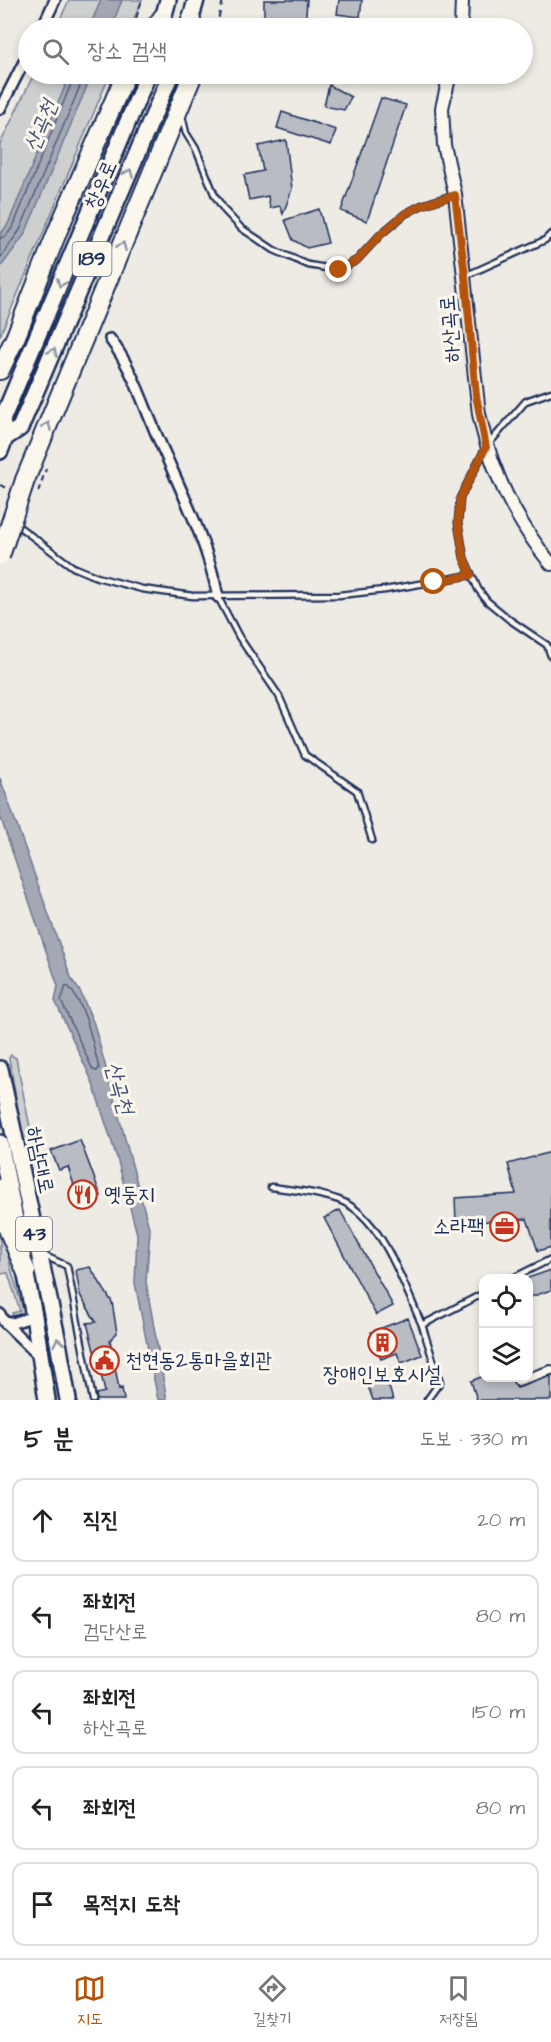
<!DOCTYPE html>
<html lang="ko">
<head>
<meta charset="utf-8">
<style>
	:root { --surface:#fff; --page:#f2f2f2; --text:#222; --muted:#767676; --line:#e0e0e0; --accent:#b45309 }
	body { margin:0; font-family:"Architects Daughter","Poor Story",sans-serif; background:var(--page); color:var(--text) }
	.controls { position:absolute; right:18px; bottom:18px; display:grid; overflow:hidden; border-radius:12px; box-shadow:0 3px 9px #0003 }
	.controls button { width:54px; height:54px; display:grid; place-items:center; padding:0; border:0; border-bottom:2px solid var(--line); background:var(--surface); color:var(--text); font:30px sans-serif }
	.stop { position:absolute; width:18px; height:18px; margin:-14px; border:4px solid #b45309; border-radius:50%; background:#fff }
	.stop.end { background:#b45309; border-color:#fff; box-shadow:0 2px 6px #0008 }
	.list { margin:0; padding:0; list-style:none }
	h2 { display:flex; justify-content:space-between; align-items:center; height:78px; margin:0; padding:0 24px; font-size:26px }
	h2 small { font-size:20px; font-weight:400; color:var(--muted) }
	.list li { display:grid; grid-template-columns:39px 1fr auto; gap:18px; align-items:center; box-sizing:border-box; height:84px; margin:0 12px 12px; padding:0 12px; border:2px solid var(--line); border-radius:12px }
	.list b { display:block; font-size:22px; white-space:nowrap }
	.list p { margin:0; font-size:20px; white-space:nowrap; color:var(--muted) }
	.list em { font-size:20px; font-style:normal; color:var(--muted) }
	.icon { flex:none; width:33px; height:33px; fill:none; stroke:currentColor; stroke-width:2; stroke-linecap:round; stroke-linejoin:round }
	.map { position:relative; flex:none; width:551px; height:1400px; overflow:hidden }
	.search { position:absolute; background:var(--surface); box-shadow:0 3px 9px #0003; left:18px; right:18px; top:18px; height:66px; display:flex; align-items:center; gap:15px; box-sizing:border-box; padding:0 21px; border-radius:33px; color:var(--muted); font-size:22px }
	.sheet { height:558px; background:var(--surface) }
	nav { display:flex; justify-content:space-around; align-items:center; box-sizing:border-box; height:84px; border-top:2px solid var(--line); background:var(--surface); font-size:16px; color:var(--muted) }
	nav a { display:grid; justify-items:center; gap:3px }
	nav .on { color:var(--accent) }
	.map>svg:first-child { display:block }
	.green { fill:#cecfcf; stroke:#747f96; stroke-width:1.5 }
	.water { fill:#a3a8b4; stroke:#6d7892; stroke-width:1.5 }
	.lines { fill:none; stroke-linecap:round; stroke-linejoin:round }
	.shore { stroke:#515f80; stroke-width:1.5 }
	.building { fill:#b9bcc3; stroke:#1b2f5e; stroke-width:1.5 }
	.service-casing { stroke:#1b2f5e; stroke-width:9 }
	.pedestrian-casing { stroke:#1b2f5e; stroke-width:12 }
	.minor-casing { stroke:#1b2f5e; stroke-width:14 }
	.tertiary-casing { stroke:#1b2f5e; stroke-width:16 }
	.primary-casing { stroke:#1b2f5e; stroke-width:20 }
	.motorway-casing { stroke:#1b2f5e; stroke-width:22 }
	.path { stroke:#1b2f5e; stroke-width:2; stroke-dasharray:6 4.5; stroke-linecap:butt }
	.service { stroke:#fbf7ec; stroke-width:4.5 }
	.pedestrian { stroke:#fbf7ec; stroke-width:8 }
	.minor { stroke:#fbf7ec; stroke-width:9 }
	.tertiary { stroke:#fbf7ec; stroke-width:12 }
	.primary { stroke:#fbf7ec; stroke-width:15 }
	.motorway { stroke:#fbf7ec; stroke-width:18 }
	.motorway-bridge-casing { stroke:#1b2f5e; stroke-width:22; stroke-linecap:butt }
	.motorway-bridge { stroke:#fbf7ec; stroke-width:18 }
	.oneway { stroke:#8b93a5 }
	.route { stroke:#b45309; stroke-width:8 }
	.labels { text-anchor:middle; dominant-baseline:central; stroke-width:6; stroke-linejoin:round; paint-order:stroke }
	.shield { fill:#fbf7ec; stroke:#5e6b89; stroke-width:1.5 }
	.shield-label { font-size:20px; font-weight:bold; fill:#1b2f5e }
	.street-label { font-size:21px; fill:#1b2f5e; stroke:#fbf7ec }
	.poi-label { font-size:21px; fill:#1b2f5e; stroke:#fbf7ec; text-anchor:start }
	.water-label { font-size:22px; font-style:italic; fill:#445378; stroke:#fbf7ec }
</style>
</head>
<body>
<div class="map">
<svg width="551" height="1400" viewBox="0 0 551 1400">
	<rect width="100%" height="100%" fill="#eeebe4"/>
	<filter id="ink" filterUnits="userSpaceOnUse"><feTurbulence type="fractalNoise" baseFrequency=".0167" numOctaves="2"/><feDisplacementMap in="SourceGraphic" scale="12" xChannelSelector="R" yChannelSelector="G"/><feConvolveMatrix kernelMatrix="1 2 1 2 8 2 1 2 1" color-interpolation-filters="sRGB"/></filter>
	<g filter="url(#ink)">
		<path class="green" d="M69,0h73l-12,28h-74z
			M34,74h76l-110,262v-192z
			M11,1055l5,3 19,94 -9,3 -17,-97z
			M0,1214l10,51 14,48 -2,3 -10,-1v-2l8,-2 -12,-38 -8,1z"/>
		<path class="water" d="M101,0h21l-11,28h-22z
			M70,74h22l-67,160 -25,34v-33l8,-11z
			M0,778l72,202 8,11 14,33 56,207 -4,51 21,118h-9l-23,-117 2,-49 -20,-76 -25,-77 -37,-80 3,-15 -58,-170z"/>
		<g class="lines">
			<path class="shore" d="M0,238l6,-2 7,-9 62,-153
				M0,258l20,-28 65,-156
				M66,986l3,1c18,22 23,54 30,81l-2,3 -4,-1 -32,-69z"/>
		</g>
		<path class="building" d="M264,0h43l-2,28h-22v-6l-19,-1z
			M339,0h23l-2,17 -23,-3z
			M329,85l22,12 -7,13 -20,-4z
			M381,98l25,7 -39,116 -26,-10z
			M282,112l54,18 -5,15 -54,-17z
			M286,140l6,49 -9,25 -3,-8 -10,2 -2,-12 -19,4 -5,-25 19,-4 -5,-25z
			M319,209l9,34 -21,5 -14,-8 -8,-20z
			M80,1140l21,56 -21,7 -12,-36 -9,3 -8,-19z
			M551,1152v95l-13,4 -11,-32 -71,4 -1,-25 61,-4 -8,-30z
			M340,1210l53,96 -17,9 -52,-97z
			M90,1267l22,35 5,31 -7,7 9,49 3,-1 2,12h-27l-1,-6 9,-2 -9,-41h-2l-7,-28 9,-1 -16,-27 -4,-25z
			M551,1270v20l-23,8v-20z
			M408,1318l14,37 -21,8 -4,-10 -16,6 -10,-27z
			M551,1376v24h-74l-6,-19 10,-4h32v6l4,5z
			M387,1380l6,20h-20l-5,-14z"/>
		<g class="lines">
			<defs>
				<path id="service" d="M182,116l4,17 10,16 19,47 10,15 16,17 33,22 34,15 31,5 18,-10 24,-26 24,-20 17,-9 31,-10
					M465,276l80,-36 6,-6
					M551,392l-25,9 -40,46 -26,51 -2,25 6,35 14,31 9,12 23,19 37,25 4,11
					M14,523l59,44 24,10 45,12 51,7 146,-1 46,-5 86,-15
					M218,597l21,40 40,59 26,59 52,36 15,49
					M271,1187c22,3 46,5 68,13 43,16 65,86 83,125
					M43,1255l24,11 26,134
					M513,1278l38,-19
					M427,1400l13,-18 -18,-57 62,-32"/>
				<path id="pedestrian" d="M518,1381l33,-11"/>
				<path id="minor" d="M42,28l13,-28
					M0,109l28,-55
					M110,339c23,30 33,65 48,99 23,53 49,102 60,159
					M0,1314l4,8 35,34
					M4,1322l9,1 21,-7"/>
				<path id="tertiary" d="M461,28l1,-28
					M450,74l-8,34 2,37 11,49 24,220c12,57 35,105 72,150"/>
				<path id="primary" d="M161,26l7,-26
					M188,28l8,-28
					M5,438l-3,-18 146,-346
					M0,451l5,-13 15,-10 151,-354
					M0,1069l58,273 10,58
					M0,1143l34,173 13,84"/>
				<path id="motorway" d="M191,20v8
					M155,28l8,-11
					M0,370l16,-34 42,-106 68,-156
					M25,480l168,-406
					M0,1189l8,40 18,42"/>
			</defs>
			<use href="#service" class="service-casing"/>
			<use href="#pedestrian" class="pedestrian-casing"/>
			<use href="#minor" class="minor-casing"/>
			<use href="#tertiary" class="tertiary-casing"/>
			<use href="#primary" class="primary-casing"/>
			<use href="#motorway" class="motorway-casing"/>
			<path class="path" d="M133,28l9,-28
				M216,28l7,-28
				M0,485l8,4
				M38,492l8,-23"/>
			<use href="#service" class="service"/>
			<use href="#pedestrian" class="pedestrian"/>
			<use href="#minor" class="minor"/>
			<use href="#tertiary" class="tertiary"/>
			<use href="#primary" class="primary"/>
			<use href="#motorway" class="motorway"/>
			<defs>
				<path id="motorway-bridge" d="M0,556l25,-76"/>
			</defs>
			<use href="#motorway-bridge" class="motorway-bridge-casing"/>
			<use href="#motorway-bridge" class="motorway-bridge"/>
		</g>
		<defs><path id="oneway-chevron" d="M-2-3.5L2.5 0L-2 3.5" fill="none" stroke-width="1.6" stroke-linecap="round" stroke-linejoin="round" transform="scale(1.5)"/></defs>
		<g class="oneway">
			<use href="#oneway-chevron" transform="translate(129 173) rotate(-67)"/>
			<use href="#oneway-chevron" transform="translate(122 246) rotate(-67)"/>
			<use href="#oneway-chevron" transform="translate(61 283) rotate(113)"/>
			<use href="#oneway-chevron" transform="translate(53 352) rotate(-67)"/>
			<use href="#oneway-chevron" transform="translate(47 426) rotate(-67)"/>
			<use href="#oneway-chevron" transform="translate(58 1342) rotate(-101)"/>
		</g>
	</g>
	<g class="lines" filter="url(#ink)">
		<path class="route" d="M339,270l18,-10 24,-26 24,-20 17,-9 33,-10 10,81 11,119 10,52 -26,51 -2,25 6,35 7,17 -37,7"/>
	</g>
	<defs>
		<symbol id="restaurant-ring" viewBox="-11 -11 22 22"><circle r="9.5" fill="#fbf7ec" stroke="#c8321e" stroke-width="1.5"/><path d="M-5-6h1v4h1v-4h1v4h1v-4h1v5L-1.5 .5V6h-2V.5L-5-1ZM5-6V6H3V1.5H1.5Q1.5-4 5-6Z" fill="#c8321e"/></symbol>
		<symbol id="office-ring" viewBox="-11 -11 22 22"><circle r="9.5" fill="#fbf7ec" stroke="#c8321e" stroke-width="1.5"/><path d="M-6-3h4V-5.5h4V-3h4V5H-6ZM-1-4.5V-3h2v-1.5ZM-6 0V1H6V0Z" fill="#c8321e"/></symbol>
		<symbol id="building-ring" viewBox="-11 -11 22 22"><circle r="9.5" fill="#fbf7ec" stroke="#c8321e" stroke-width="1.5"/><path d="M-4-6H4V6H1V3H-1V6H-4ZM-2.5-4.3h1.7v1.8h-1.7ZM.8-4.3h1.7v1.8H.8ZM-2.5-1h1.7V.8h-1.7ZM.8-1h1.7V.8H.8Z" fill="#c8321e"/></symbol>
		<symbol id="civic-ring" viewBox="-11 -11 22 22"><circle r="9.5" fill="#fbf7ec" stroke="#c8321e" stroke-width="1.5"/><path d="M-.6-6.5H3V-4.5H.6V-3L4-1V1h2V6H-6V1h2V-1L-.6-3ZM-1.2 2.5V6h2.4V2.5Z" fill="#c8321e"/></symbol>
	</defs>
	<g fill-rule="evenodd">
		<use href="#restaurant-ring" x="66" y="1178" width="33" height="33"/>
		<use href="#office-ring" x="488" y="1210" width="33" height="33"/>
		<use href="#building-ring" x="366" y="1326" width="33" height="33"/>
		<use href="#civic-ring" x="88" y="1344" width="33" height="33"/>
	</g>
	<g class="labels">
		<g class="shield">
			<rect x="72.5" y="242" width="39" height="34" rx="4.5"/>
			<rect x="16" y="1217" width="36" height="34" rx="4.5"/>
		</g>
		<g class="shield-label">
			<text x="92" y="259">189</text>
			<text x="34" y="1234">43</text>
		</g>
		<g class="street-label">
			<text transform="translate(101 185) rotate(-67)">창우로</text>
			<text transform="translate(450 329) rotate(-95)">하산곡로</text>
			<text transform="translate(40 1160) rotate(78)">하남대로</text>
		</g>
		<g class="poi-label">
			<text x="104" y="1194">옛둥지</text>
			<text x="484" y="1226" text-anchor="end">소라팩</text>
			<text x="125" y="1360">천현동2통마을회관</text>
			<text x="382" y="1374" text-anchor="middle">장애인보호시설</text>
		</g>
		<g class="water-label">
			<text transform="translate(41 126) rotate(-68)">산곡천</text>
			<text transform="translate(119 1088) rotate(74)">산곡천</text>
		</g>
	</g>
</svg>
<div class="controls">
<button><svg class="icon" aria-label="locate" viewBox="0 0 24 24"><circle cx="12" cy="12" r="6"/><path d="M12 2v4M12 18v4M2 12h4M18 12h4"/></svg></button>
<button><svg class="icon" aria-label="layers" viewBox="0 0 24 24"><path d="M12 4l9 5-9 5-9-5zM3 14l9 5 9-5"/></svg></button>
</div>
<div class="stop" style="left:434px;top:582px"></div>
<div class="stop end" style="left:339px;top:270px"></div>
<div class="search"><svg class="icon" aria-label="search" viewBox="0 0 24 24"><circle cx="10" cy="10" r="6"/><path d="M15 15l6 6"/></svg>장소 검색</div>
</div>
<section class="sheet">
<h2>5 분<small>도보 · 330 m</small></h2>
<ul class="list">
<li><svg class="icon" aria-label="ahead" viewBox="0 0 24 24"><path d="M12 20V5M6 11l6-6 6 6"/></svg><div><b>직진</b></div><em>20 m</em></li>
<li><svg class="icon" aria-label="left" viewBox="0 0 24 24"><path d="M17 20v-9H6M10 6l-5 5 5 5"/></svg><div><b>좌회전</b><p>검단산로</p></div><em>80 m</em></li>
<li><svg class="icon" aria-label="left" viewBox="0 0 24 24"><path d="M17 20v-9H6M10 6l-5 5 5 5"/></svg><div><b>좌회전</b><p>하산곡로</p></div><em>150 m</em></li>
<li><svg class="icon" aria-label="left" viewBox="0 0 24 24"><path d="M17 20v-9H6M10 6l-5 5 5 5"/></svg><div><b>좌회전</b></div><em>80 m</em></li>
<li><svg class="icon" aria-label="arrive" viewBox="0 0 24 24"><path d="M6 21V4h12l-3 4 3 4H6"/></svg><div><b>목적지 도착</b></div></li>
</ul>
</section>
<nav>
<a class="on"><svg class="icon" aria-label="map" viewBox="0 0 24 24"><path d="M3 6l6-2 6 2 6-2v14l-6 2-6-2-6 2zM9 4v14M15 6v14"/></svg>지도</a>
<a><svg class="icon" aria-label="directions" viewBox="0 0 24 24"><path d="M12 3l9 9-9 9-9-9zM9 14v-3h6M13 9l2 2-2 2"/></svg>길찾기</a>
<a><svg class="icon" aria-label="saved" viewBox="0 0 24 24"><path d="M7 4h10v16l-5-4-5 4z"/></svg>저장됨</a>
</nav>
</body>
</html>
